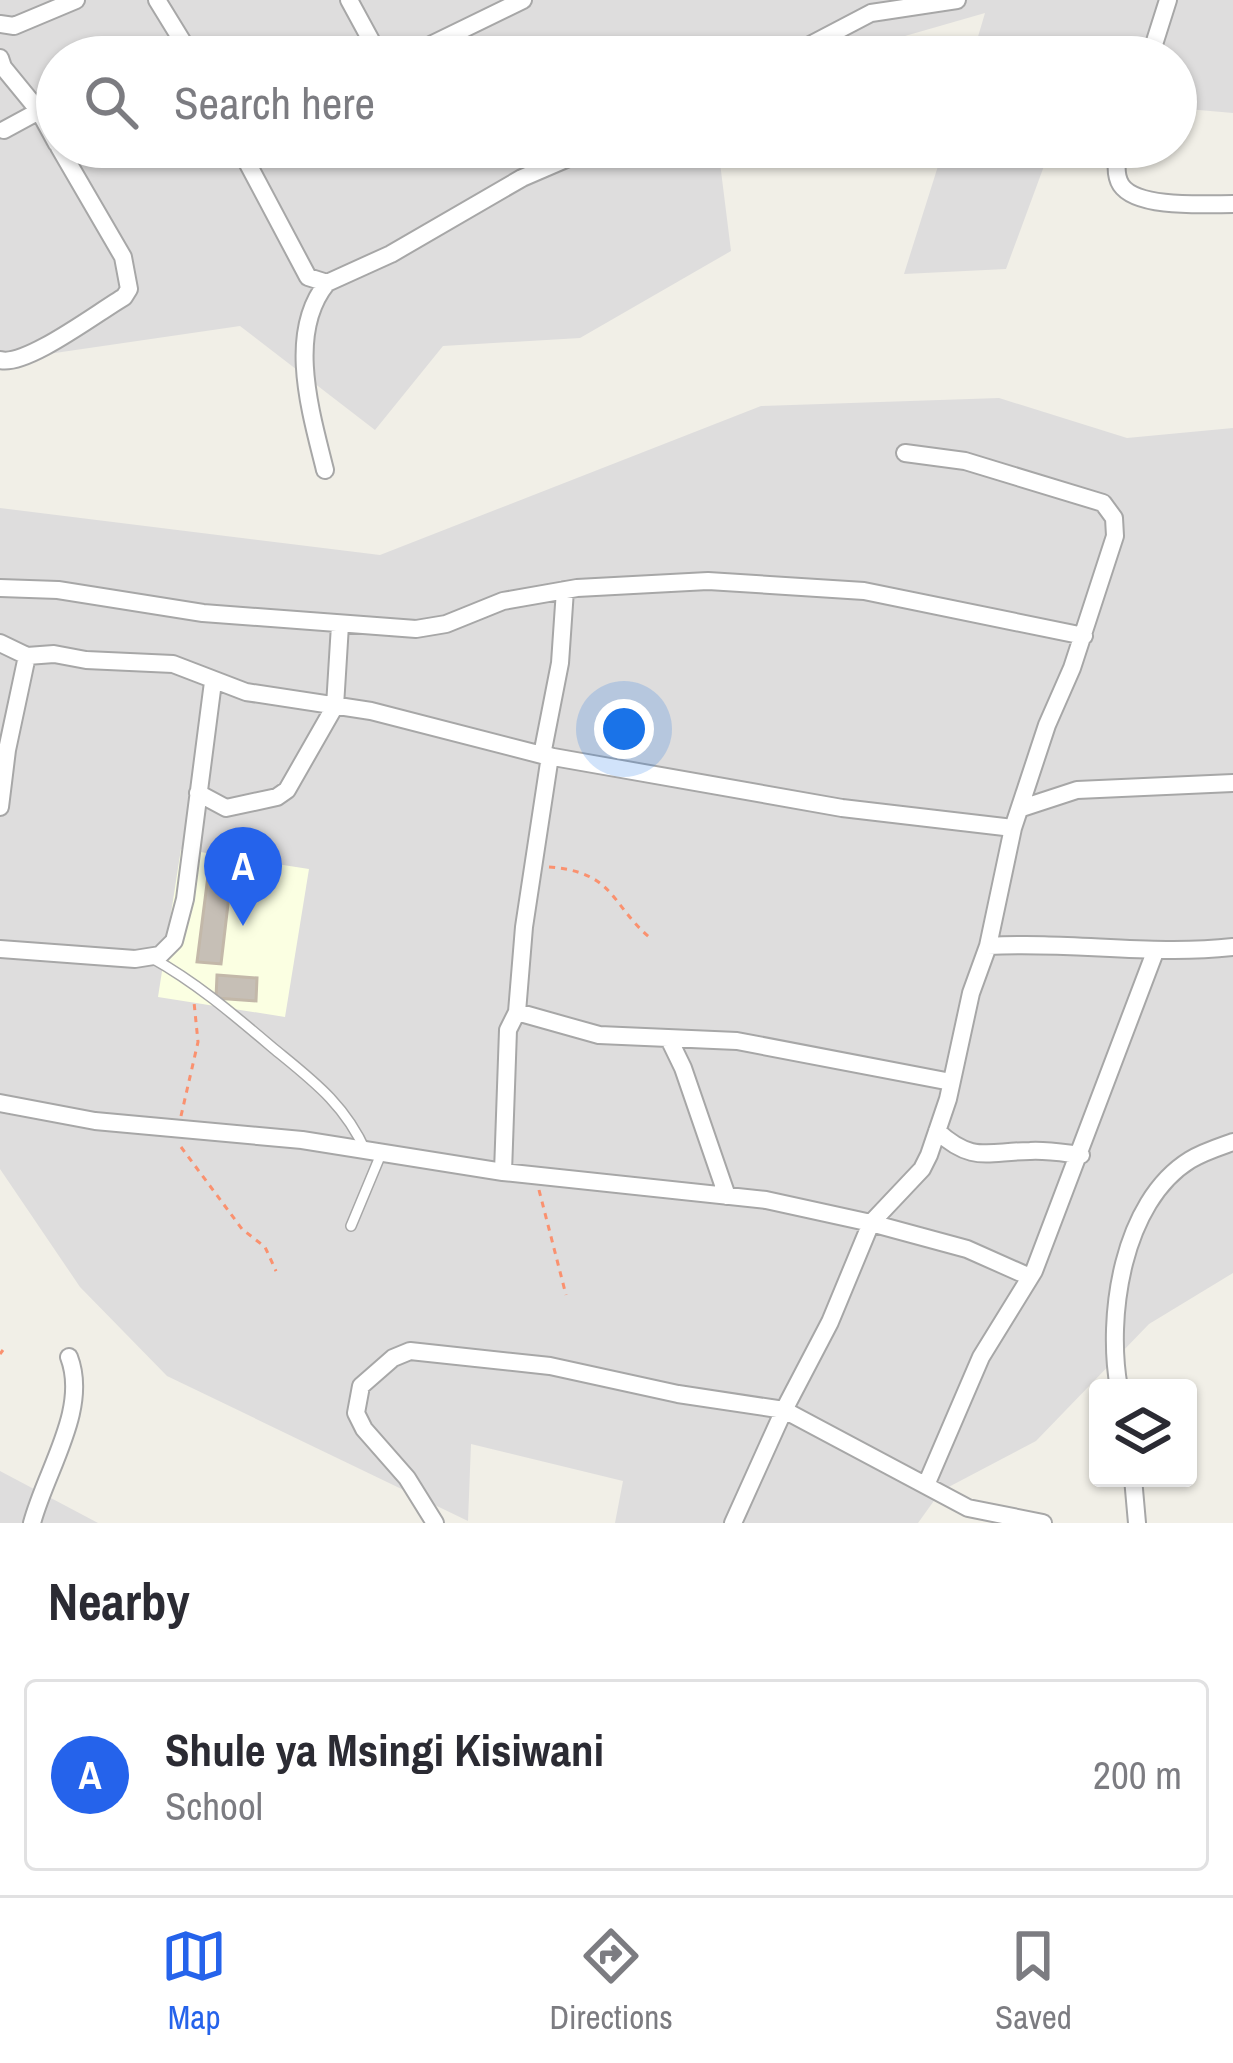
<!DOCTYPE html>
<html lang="en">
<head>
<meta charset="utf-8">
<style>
	:root { --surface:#fff; --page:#f7f7f7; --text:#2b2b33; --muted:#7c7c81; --line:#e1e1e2; --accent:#2563eb }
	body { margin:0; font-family:"Archivo Narrow",sans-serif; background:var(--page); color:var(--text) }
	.controls { position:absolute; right:36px; bottom:36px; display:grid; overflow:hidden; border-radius:12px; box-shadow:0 3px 9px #0004 }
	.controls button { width:108px; height:108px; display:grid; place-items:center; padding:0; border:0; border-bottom:3px solid var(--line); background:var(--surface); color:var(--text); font:60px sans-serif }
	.you { position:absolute; left:624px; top:729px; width:42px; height:42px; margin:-30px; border:9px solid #fff; border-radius:50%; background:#1a73e8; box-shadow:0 0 0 18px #1a73e833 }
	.badge { display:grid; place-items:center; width:78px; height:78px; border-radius:50%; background:var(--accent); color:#fff; font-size:39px; font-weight:700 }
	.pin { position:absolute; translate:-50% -99px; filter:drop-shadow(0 3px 6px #0008) }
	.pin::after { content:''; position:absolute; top:63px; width:42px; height:36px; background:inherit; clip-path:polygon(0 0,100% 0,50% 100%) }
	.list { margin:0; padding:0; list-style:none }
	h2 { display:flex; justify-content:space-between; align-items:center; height:156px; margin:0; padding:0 48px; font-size:51px }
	h2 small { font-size:39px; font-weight:400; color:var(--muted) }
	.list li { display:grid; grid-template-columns:78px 1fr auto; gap:36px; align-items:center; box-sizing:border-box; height:192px; margin:0 24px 24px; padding:0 24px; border:3px solid var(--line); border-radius:12px }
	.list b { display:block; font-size:45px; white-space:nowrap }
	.list p { margin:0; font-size:39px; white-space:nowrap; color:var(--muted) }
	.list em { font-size:39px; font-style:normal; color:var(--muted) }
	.icon { flex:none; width:66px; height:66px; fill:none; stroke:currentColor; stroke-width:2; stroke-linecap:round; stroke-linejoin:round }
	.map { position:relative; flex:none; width:1233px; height:1523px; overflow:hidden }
	.search { position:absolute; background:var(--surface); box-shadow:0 3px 9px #0004; left:36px; right:36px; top:36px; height:132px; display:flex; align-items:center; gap:30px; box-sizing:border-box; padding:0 42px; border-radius:66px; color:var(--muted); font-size:45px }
	.sheet { height:372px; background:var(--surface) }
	nav { display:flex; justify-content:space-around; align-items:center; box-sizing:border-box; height:168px; border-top:3px solid var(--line); background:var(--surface); font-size:33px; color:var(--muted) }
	nav a { display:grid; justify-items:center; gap:6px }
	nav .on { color:var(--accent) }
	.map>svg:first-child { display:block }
	.residential { fill:#dedddd }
	.education { fill:#fbffe2 }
	.building { fill:#c6bfb6; stroke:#c3b8a9; stroke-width:3 }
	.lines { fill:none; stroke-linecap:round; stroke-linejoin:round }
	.lane-casing { stroke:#a7a7a7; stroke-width:12 }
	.street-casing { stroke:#a7a7a7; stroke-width:20 }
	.path { stroke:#fa916f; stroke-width:3; stroke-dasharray:6 6; stroke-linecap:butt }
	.lane { stroke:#fff; stroke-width:9 }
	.street { stroke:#fff; stroke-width:16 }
</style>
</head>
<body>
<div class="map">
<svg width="1233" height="1523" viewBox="0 0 1233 1523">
	<rect width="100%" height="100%" fill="#f1efe7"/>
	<path class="residential" d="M0,0h1233v113l-57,-5v-51h-204l13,-44 -153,44h-775v90h661l13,104 -151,87 -137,8 -68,84 -135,-104 -240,35z
		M944,147h107l-45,122 -102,5z
		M999,398l128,40 106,-10v845l-84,51 -113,117 -95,50 -23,32h-303l8,-42 -152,-37 -3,77 -301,-145 -87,-89 -80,-118v-661l380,47 381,-149z
		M0,1471l98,52h-98z"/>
	<path class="education" d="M181,849l128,20 -24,148 -127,-20z"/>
	<path class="building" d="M209,868l23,2 -11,94 -24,-2z
		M217,975l40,3 -1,23 -40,-3z"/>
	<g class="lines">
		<defs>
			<path id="lane" d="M152,958c45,25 82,57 121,90 39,32 72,56 93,104
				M351,1226l30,-72"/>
			<path id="street" d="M157,0l35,57
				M349,0l31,57
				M0,24l14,2 62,-26
				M406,57l117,-57
				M787,57l84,-44 86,-13
				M1150,57l18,-57
				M0,58l3,9 36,44 18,33
				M4,130l35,-19
				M239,147l69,130 19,6 64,-29 131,-76 72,-31
				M1119,147c-2,12 -5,27 2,38 16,24 86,19 112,19
				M0,360c26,7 98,-48 124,-63l5,-8 -6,-32 -64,-110
				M325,470c-14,-57 -39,-137 2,-187
				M0,588l58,2 145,23 213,16 30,-5 57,-23 74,-13 131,-7 156,10 220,45
				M0,643l27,13 27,-2 32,6 87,4 73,28 125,19 171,44 300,53 171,20
				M542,755l18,-92 5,-73
				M198,793l28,15 51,-11 10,-7 48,-84 5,-81
				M0,807l7,-57 20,-94
				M1022,808l55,-18 156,-7
				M988,946c82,-5 163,10 245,1
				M0,949l135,10 25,-4 14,-14 11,-42 28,-217
				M517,1012l82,23 138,6 214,41
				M669,1039l14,29 44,128
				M0,1103l95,18 207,19 201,32 263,28 105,23 51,-54 7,-14 19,-56 23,-106 17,-47 25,-118 34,-103 25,-57 43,-132 -1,-18 -11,-15 -138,-42 -60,-8
				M937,1131c36,33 51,20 93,20 17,-1 34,2 51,4
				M503,1172l5,-142 9,-18 7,-85 26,-171
				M1119,1388c-13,-71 3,-186 71,-228 13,-8 29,-13 43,-18
				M1133,1478l4,45
				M926,1485l55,-128 53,-86 121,-319
				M32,1523c14,-53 57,-114 37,-166
				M435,1523l-28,-45 -43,-49 -8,-16 5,-27 32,-28 17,-7 140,15 128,28 106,16 184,98 75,15
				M733,1523l51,-113 46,-88 41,-99 96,26 63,28"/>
		</defs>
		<use href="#lane" class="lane-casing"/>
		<use href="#street" class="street-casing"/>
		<path class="path" d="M549,867c65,5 61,36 100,70
			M181,1116l17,-74 -4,-40
			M181,1147l61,82 23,18 11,24
			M539,1190l27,105
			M0,1354l3,-4"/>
		<use href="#lane" class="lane"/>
		<use href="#street" class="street"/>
	</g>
</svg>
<div class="controls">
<button><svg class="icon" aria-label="layers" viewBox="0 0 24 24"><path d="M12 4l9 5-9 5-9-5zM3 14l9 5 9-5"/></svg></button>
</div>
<div class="you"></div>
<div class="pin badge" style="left:243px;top:926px">A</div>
<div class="search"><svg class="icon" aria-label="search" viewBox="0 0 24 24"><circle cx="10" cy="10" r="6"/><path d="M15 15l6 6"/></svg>Search here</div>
</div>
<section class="sheet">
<h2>Nearby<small></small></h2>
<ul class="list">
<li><span class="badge">A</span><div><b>Shule ya Msingi Kisiwani</b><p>School</p></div><em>200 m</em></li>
</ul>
</section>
<nav>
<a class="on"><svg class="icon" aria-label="map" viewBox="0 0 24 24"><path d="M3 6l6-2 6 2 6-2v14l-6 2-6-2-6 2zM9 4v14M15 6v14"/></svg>Map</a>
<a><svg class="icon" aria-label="directions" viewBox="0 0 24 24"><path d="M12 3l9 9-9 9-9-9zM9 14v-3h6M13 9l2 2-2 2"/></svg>Directions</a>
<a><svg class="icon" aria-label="saved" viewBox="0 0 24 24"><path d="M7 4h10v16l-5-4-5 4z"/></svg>Saved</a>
</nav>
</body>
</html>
